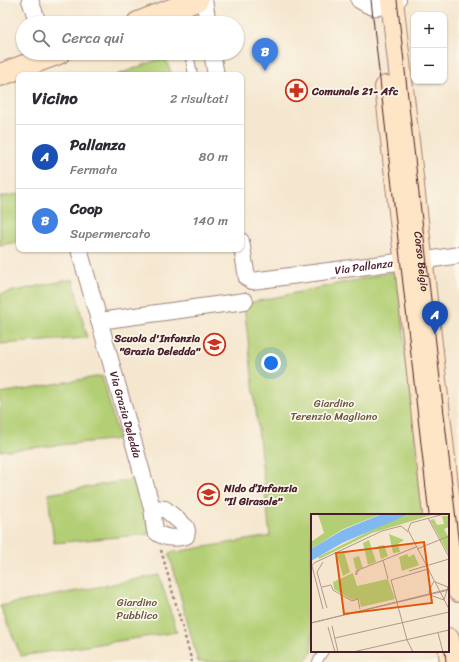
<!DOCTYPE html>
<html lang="it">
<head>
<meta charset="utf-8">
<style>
	:root { --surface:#fff; --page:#f2f2f3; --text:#2b2b33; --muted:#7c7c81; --line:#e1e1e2; --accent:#0f766e }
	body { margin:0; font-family:Sriracha,sans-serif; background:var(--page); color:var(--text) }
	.controls { position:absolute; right:12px; top:12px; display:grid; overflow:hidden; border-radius:8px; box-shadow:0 1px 3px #0004 }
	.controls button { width:36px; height:36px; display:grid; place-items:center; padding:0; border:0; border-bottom:1px solid var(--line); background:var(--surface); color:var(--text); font:20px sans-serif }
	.you { position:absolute; left:271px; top:363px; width:14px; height:14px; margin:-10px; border:3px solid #fff; border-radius:50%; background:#1a73e8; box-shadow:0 0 0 6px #1a73e833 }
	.badge { display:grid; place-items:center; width:26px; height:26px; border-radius:50%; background:var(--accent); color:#fff; font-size:13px; font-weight:700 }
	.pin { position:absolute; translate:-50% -33px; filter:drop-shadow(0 1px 2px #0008) }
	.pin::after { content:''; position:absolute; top:21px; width:14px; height:12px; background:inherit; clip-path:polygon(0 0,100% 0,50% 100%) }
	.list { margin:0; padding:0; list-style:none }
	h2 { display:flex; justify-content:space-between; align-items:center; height:52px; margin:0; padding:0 16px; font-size:17px }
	h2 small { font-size:13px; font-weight:400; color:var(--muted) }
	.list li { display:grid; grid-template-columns:26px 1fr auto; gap:12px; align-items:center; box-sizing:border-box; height:64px; padding:0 16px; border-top:1px solid var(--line) }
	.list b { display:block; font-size:15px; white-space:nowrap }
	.list p { margin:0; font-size:13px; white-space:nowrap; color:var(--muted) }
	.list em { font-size:13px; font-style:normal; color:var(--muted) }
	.icon { flex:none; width:22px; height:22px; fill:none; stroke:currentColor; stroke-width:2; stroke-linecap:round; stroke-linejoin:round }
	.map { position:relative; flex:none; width:459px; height:662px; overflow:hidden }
	.search { position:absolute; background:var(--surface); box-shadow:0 1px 3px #0004; left:16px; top:16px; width:228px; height:44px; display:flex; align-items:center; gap:10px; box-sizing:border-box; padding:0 14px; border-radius:22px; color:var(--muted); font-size:15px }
	.panel { position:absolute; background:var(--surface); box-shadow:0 1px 3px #0004; left:16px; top:72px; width:228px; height:180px; border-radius:8px }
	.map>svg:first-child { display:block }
	.green { fill:#b3cf75; stroke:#7e7750 }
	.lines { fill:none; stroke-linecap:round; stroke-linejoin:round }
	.lane-casing { stroke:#a0837d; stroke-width:10 }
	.street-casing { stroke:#a0837d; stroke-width:18 }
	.secondary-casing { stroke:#a0837d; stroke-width:24 }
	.path { stroke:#a0837d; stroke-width:2.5; stroke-dasharray:3 3; stroke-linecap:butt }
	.lane { stroke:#fff; stroke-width:8 }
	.street { stroke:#fff; stroke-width:16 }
	.secondary { stroke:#fde5c5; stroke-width:22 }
	.tram { stroke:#4a1f2b; stroke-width:1 }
	.labels { text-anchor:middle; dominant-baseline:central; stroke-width:3.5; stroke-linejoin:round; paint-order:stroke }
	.poi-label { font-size:11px; font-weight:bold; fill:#4a1f2b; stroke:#fbf7ec; text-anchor:start }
	.street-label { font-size:11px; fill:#4a1f2b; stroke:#fbf7ec }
	.park-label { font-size:11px; fill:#6a5441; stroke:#fbf7ec }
	.inset-road { fill:none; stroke:#b1978d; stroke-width:1 }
	.view { fill:#e0560e; fill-opacity:0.15; stroke:#e0560e; stroke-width:2 }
	.inset-edge { fill:none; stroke:#4a1f2b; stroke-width:2 }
</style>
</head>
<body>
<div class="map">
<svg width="459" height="662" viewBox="0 0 459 662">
	<rect width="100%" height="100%" fill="#fbf7ec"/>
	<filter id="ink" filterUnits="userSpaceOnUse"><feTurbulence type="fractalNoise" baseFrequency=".025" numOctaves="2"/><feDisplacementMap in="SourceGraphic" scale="8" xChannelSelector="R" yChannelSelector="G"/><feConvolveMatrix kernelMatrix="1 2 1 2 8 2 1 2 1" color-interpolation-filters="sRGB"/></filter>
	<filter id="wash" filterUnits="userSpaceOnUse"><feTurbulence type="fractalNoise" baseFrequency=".012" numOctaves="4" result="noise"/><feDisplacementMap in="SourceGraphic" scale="16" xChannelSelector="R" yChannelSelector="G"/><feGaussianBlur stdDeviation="0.9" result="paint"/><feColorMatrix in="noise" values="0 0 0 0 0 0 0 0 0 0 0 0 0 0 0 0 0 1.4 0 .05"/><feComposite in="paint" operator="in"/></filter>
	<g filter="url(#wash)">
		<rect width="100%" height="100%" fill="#f5e7cf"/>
		<path class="green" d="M165,57l7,18h-55z
			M19,194v48l-19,3v-48z
			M397,271l27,244h-112v136h1l-9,11h-106l-29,-109 101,-17 -26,-232z
			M73,279l14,59 -87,6v-50z
			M102,376l17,63 -119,12v-58z
			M135,479l15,55 -96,9 -6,-49z
			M159,575l18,57 -156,24 -21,-50z"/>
	</g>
	<g filter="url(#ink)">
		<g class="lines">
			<defs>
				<path id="lane" d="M182,8l2,15
					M189,53l4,22
					M317,662l7,-11"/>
				<g id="street">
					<path d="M30,0l8,23"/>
					<path d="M204,0l4,23"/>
					<path d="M359,0c18,11 18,8 38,1l1,-1"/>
					<path d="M212,53l4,22"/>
					<path id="s1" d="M241,241l6,37 5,3 153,-20h16l38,-6"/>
					<path id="s2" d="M79,249l73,259 3,23c9,8 19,8 31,5l1,-5 -1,-4 -21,-18 -13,-1"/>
					<path d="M99,321l146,-20"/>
				</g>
				<g id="secondary">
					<path id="s3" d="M392,0l67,591"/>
					<path d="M138,23l59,-23"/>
					<path d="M0,75l59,-22"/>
					<path d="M386,87l48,428"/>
					<path d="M448,639l3,23"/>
				</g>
			</defs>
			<use href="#lane" class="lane-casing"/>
			<use href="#street" class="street-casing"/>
			<use href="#secondary" class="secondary-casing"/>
			<path class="path" d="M161,550l31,112"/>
			<use href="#lane" class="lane"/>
			<use href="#street" class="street"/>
			<use href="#secondary" class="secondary"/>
			<path class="tram" d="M371,0l58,515
				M397,0l62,546
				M445,651l1,11"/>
		</g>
	</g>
	<defs>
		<symbol id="pharmacy-ring" viewBox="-11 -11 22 22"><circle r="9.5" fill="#fbf7ec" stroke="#c8321e" stroke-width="1.5"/><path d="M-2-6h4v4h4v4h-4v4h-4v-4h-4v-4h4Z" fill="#c8321e"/></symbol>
		<symbol id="school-ring" viewBox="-11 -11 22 22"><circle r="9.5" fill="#fbf7ec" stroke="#c8321e" stroke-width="1.5"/><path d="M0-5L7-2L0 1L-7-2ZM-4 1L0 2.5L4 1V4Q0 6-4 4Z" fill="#c8321e"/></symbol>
	</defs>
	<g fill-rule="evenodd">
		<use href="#pharmacy-ring" x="284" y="78" width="25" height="25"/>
		<use href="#school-ring" x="202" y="332" width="25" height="25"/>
		<use href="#school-ring" x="196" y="482" width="25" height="25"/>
	</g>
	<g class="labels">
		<g class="poi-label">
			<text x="312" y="91">Comunale 21- Afc</text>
			<text x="200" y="338" text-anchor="end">Scuola d'Infanzia<tspan x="200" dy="13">"Grazia Deledda"</tspan></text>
			<text x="224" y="488">Nido d’Infanzia<tspan x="224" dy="13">"Il Girasole"</tspan></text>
		</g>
		<g class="street-label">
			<text stroke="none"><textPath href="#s3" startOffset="263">Corso Belgio</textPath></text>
			<text stroke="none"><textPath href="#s1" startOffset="156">Via Pallanza</textPath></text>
			<text stroke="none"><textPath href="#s2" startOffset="172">Via Grazia Deledda</textPath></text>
		</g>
		<g class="park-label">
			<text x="334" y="403">Giardino<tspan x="334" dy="13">Terenzio Magliano</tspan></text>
			<text x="137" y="602">Giardino<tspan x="137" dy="13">Pubblico</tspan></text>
		</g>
	</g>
	<g transform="translate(311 514)">
		<rect width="138" height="138" fill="#f5e7cf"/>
		<path d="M7,0h63l-38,15 -32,20v-7l13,-9zM100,0h24l-63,19 -53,26 -1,-2 66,-33zM131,2h7v11l-5,2 5,9v17l-19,-35 4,-1 3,6 7,-1zM78,20l15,6 -6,4 2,8 -7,1zM58,26l7,22 -8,3 -5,-22zM73,31l4,11 -7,3 -3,-13zM33,38l6,20 -7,4 -6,-21zM96,40l2,3 5,-3 5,11 -17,6 -3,-14zM48,42l4,12 -7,2 -3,-12zM42,59l4,13 31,-7 7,20 -34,8 -2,-8 -7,1 -18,-11 -1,-7z" fill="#b3cf75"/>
		<path d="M71,0h28l-68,29 -31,18v-12l32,-19z" fill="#80b9f0"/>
		<path class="inset-road" d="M133,0l-33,9 -3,7 41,79M117,4l21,39M106,35l32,-13M72,46l5,19M12,48l-6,10 10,36M1,52l11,43M0,53l3,-4 68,-32 19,-5 7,6M48,56l-3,5v-4l60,-24M98,57l40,-12M123,67l-5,10 1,4 14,5M124,68l13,5 -4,13M11,73l9,-2 2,5 19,11 6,-2 2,10M0,109l138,-34M0,109l138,-33M21,112l6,26M17,113l7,25M127,119l5,19M24,124l114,-26M42,138l96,-22M102,138l-6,-12 -16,-60 37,-11"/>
		<path class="view" d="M113,28l8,61 -88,11 -8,-61z"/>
		<rect width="138" height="138" class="inset-edge"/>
	</g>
</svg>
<div class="controls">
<button>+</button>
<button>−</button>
</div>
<div class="you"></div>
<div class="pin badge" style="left:435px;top:334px;background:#1a4fb4">A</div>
<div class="pin badge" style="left:265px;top:71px;background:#3f7fe0">B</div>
<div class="search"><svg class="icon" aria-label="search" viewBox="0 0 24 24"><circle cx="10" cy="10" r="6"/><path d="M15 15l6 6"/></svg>Cerca qui</div>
<section class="panel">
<h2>Vicino<small>2 risultati</small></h2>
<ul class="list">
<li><span class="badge" style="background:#1a4fb4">A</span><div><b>Pallanza</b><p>Fermata</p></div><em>80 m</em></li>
<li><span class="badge" style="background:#3f7fe0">B</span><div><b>Coop</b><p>Supermercato</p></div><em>140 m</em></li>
</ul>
</section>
</div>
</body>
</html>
